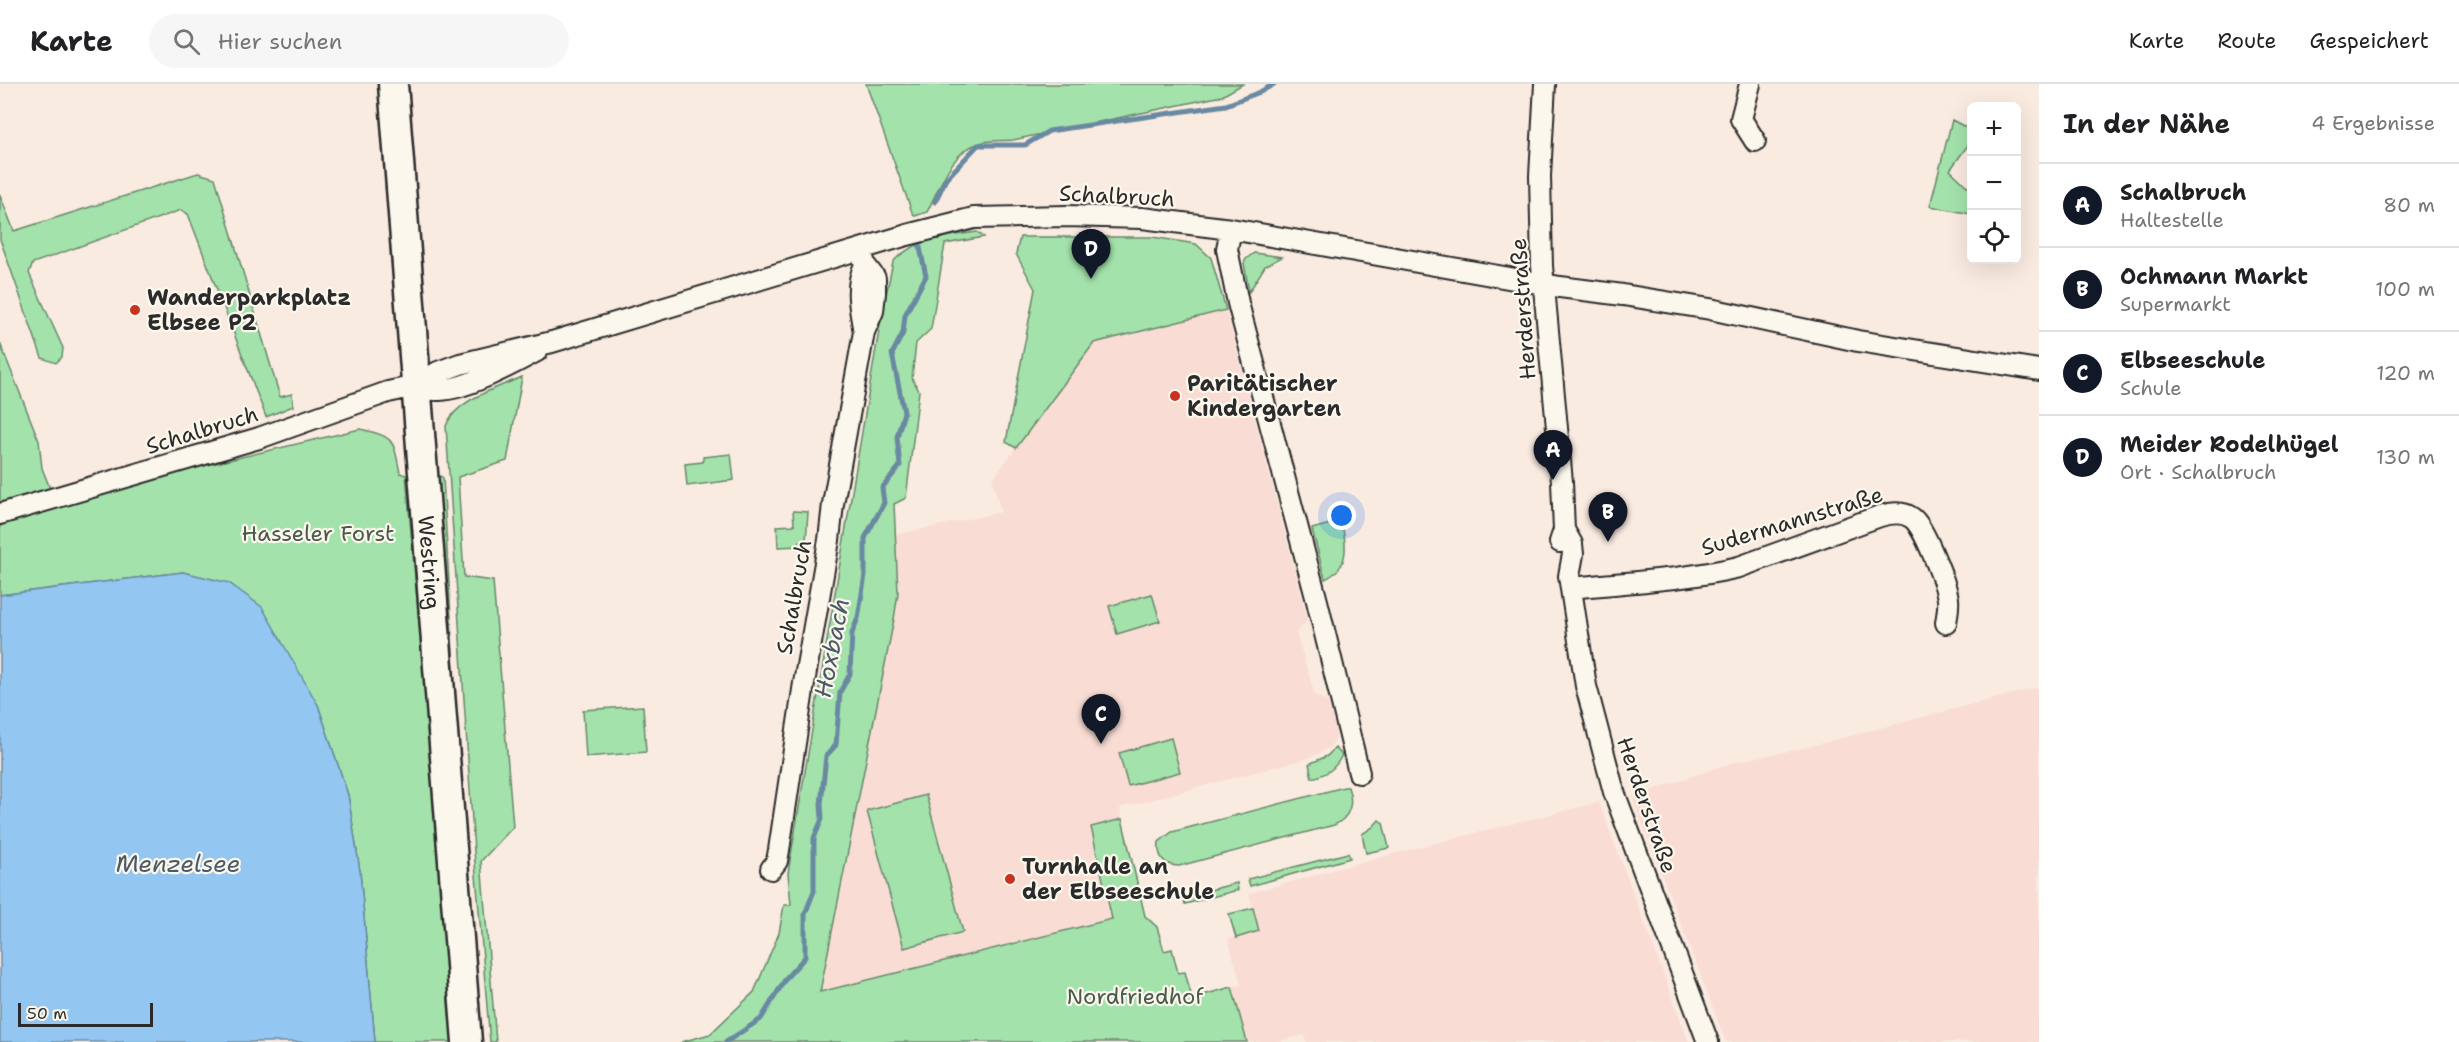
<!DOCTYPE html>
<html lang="de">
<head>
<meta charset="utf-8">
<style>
	:root { --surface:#fff; --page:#f6f6f6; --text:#202124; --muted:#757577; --line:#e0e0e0; --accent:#111827 }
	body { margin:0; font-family:"Shantell Sans",sans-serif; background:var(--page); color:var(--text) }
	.controls { position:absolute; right:18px; top:18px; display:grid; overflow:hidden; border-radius:9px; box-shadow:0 6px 24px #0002 }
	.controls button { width:54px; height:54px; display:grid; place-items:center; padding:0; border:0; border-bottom:2px solid var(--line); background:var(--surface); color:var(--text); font:30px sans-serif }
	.scale { position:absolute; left:18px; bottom:15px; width:135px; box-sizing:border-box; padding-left:6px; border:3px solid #2b2b2b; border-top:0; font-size:16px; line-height:21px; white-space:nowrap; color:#2b2b2b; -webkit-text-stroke:4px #fbf7ec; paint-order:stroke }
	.you { position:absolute; left:1342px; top:432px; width:21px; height:21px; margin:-15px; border:4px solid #fff; border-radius:50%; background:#1a73e8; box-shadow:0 0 0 9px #1a73e833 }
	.badge { display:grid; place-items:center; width:39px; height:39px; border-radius:50%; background:var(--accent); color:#fff; font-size:20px; font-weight:700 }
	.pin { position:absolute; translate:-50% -50px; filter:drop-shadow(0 2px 3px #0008) }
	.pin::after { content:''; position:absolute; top:32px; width:21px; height:18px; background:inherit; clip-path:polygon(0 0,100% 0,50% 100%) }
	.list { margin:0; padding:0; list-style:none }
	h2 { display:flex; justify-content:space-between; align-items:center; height:78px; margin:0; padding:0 24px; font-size:26px }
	h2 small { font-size:20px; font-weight:400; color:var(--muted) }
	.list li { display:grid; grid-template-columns:39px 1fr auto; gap:18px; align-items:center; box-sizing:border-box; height:84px; padding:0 24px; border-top:2px solid var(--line) }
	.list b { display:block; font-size:22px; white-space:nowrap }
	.list p { margin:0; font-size:20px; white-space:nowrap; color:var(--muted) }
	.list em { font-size:20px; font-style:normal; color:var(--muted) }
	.icon { flex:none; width:33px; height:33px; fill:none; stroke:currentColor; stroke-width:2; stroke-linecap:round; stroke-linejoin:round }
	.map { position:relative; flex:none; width:2039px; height:958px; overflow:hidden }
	header { display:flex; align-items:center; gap:36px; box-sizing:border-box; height:84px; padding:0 30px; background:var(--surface); border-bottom:2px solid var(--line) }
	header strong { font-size:28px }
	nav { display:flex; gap:33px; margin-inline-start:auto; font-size:21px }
	.search { width:420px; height:54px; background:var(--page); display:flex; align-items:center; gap:15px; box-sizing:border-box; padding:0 21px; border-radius:33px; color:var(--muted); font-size:22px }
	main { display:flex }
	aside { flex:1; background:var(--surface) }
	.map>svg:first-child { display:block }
	.built { fill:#f9ddd4 }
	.green { fill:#a3e3ab; stroke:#67876b; stroke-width:1.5 }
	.water { fill:#93c7f1; stroke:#6989a2; stroke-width:1.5 }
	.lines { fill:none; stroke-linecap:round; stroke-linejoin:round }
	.stream { stroke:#6989a2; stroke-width:5 }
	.minor-casing { stroke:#2b2b2b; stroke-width:24 }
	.secondary-casing { stroke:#2b2b2b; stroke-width:33 }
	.minor { stroke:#fbf7ec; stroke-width:20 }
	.secondary { stroke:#fbf7ec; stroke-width:28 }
	.poi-dot { fill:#c8321e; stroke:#fbf7ec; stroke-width:2 }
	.labels { text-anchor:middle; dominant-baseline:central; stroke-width:4.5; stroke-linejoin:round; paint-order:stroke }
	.street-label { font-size:22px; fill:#2b2b2b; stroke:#fbf7ec }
	.poi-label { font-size:22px; font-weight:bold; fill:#2b2b2b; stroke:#fbf7ec; text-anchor:start }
	.park-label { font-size:22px; fill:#49594b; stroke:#fbf7ec }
	.water-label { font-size:24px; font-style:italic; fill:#4a5a66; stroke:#fbf7ec }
</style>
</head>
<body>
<header>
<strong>Karte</strong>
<div class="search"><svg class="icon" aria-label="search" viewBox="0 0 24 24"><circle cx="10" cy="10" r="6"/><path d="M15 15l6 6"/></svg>Hier suchen</div>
<nav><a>Karte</a><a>Route</a><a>Gespeichert</a></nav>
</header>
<main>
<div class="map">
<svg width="2039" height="958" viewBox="0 0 2039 958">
	<rect width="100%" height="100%" fill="#faebe1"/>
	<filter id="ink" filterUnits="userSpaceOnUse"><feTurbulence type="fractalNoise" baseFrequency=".0167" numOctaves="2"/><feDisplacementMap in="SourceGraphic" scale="12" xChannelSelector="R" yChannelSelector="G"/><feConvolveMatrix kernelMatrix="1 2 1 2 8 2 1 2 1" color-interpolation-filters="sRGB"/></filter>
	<g filter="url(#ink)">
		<path class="built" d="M1226,226l82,310 -12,12 19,63 13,7 9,30 -2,9 -6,7 -20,10 -189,50 2,11 -31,8 21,92 -292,73 74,-373 4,-26 -3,-58 106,-23 -9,-32 102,-137z
			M2039,603v355h-313l-94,-245 101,-35 66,-13z
			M1599,718l90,240h-383l-2,-7 -26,7h-31l-15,-55 9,-2 -13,-46 31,-8 -10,-38 147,-40z"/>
		<path class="green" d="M866,0h377l-21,12 -209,44c-11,1 -23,0 -33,3 -29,7 -41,46 -53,69l-12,4 -3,-4z
			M1952,36l19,10v11l-21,29 21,20v24l-41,-8z
			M198,89l17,5 65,219 12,-3 1,12 -27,11 -78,-203 -7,-4 -148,53 -4,10 34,75 -1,9 -6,6 -14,-5 -42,-119v-44l14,36z
			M977,148l7,5 -39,7 -14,85 -15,14 -4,35 7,13 -13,107 -12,6 4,89 -4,26 -74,373 292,-73 -21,-92 31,-8 23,97 12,11 7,24 8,-2 6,24 7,-1 7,26 40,-11 15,55h-566l29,-8 44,-42 25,-59 5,-28h7l-3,-32 93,-554 12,-57c20,-23 56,-26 84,-30z
			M1020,153h132l44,7 15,14 15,52 -132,33 -78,105 -10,-6 29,-153 -19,-35z
			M1254,169l28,4 -17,9 -16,26 -5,-29 2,-4z
			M0,259l39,98 3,27 13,33 305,-72c35,8 33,10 40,44l6,2 50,567h-81l-15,-171 -12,-76 -30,-90 -135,-133 -183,23z
			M522,293l-15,84 -49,16 6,100 29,4 20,246 -32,34 15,181h-6l-16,-191 -28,-425c10,-27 52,-38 76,-49z
			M731,370l3,26 -47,6 -2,-22 18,-2v-5z
			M437,390l6,4 15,264 24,300h-4z
			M793,427l15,1 -2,29h-6v5l-22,1 -1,-21 17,-1z
			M1341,437c6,23 9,47 -16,58l-13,-50z
			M1152,510l8,27 -43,13 -8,-28z
			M643,622l3,46 -60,5 -3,-47z
			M1171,654l9,34 -52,14 -9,-33z
			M1335,664l7,7c-7,14 -14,19 -30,23l-3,-14 18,-8z
			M1344,703h4c6,16 2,31 -14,38l-155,41c-15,0 -22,-10 -20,-24l13,-10z
			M926,711l37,137 -59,16 -37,-137z
			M1379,736l4,3 6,25 -23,5 -4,-19 11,-7z
			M1348,769l2,5 -100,28 -2,-7z
			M1237,799l1,7 -53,14 -2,-7z
			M1253,824l6,23 -23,7 -7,-24z"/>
		<path class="water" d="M183,488l46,11 33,24 56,98 30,90 12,76 15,171h-375v-447z"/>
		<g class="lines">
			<path class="stream" d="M935,118l11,-23 32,-34h47l24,-14 177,-26 34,-13 14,-8
				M726,958l35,-23 25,-41 19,-21v-43l9,-23v-53l8,-19 -1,-15 5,-48 10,-11 4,-53 10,-18 2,-41 6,-15 7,-43v-37l19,-35 -2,-15 18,-22 -3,-29 7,-25 -12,-58 11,-21 2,-18 21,-39 -7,-33"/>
			<defs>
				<path id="minor" d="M1545,0l-5,92 2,90 20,216 2,48 -4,12
					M1750,0l-9,35 14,22
					M1231,145l-4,20 11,54 79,298 42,172
					M864,248c-4,-23 -10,-45 1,-67
					M416,302c7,1 16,5 24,4 27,-1 73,-26 97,-39
					M0,430l259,-76 129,-46 28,-6 22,-14 22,-8 92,-22 355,-107 67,-17 92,-2 76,2 89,11 329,58 63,8 87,14 148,32 181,29
					M1564,446l8,14 1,10 -4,22 17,110 28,106 94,250
					M1571,504c56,-6 113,-8 168,-21l141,-51c11,-3 23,-5 32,2 12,8 34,66 36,81 1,8 -1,16 -2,24
					M771,785l6,-8 2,-11 25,-167 25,-143 4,-36 31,-172 9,-21 2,-18v-15l-10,-13 -4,-16"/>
				<g id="secondary">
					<path id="s1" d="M393,0l74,958"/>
				</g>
			</defs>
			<use href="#minor" class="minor-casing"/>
			<use href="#secondary" class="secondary-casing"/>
			<use href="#minor" class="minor"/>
			<use href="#secondary" class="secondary"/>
		</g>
	</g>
	<g class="poi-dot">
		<circle cx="135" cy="226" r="6"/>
		<circle cx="1175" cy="312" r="6"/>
		<circle cx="1010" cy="795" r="6"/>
	</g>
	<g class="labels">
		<g class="street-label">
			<text transform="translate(1117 112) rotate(3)">Schalbruch</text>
			<text transform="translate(1523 225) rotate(-94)">Herderstraße</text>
			<text transform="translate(202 346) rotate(-17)">Schalbruch</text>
			<text transform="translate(1792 437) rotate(-17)">Sudermannstraße</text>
			<text stroke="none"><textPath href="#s1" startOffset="480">Westring</textPath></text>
			<text transform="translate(794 513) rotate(-80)">Schalbruch</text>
			<text transform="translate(1647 721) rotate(71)">Herderstraße</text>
		</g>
		<g class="poi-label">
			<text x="147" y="213">Wanderparkplatz<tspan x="147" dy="25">Elbsee P2</tspan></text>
			<text x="1187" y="299">Paritätischer<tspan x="1187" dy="25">Kindergarten</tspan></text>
			<text x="1022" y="782">Turnhalle an<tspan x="1022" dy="25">der Elbseeschule</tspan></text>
		</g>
		<g class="park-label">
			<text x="318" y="449">Hasseler Forst</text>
			<text x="1135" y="912">Nordfriedhof</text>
		</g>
		<g class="water-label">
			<text transform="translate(832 564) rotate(-79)">Hoxbach</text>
			<text x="178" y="780">Menzelsee</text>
		</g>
	</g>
</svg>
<div class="controls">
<button>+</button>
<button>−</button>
<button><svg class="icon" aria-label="locate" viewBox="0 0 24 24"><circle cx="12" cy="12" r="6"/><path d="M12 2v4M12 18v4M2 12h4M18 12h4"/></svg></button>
</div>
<div class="scale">50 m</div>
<div class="you"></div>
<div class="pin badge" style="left:1553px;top:396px">A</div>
<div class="pin badge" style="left:1608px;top:458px">B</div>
<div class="pin badge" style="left:1101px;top:660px">C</div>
<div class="pin badge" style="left:1091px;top:195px">D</div>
</div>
<aside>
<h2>In der Nähe<small>4 Ergebnisse</small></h2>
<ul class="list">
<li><span class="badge">A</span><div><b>Schalbruch</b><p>Haltestelle</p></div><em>80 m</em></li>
<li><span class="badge">B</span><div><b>Ochmann Markt</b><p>Supermarkt</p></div><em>100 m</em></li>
<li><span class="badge">C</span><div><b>Elbseeschule</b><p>Schule</p></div><em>120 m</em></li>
<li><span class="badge">D</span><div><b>Meider Rodelhügel</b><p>Ort · Schalbruch</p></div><em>130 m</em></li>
</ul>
</aside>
</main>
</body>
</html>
